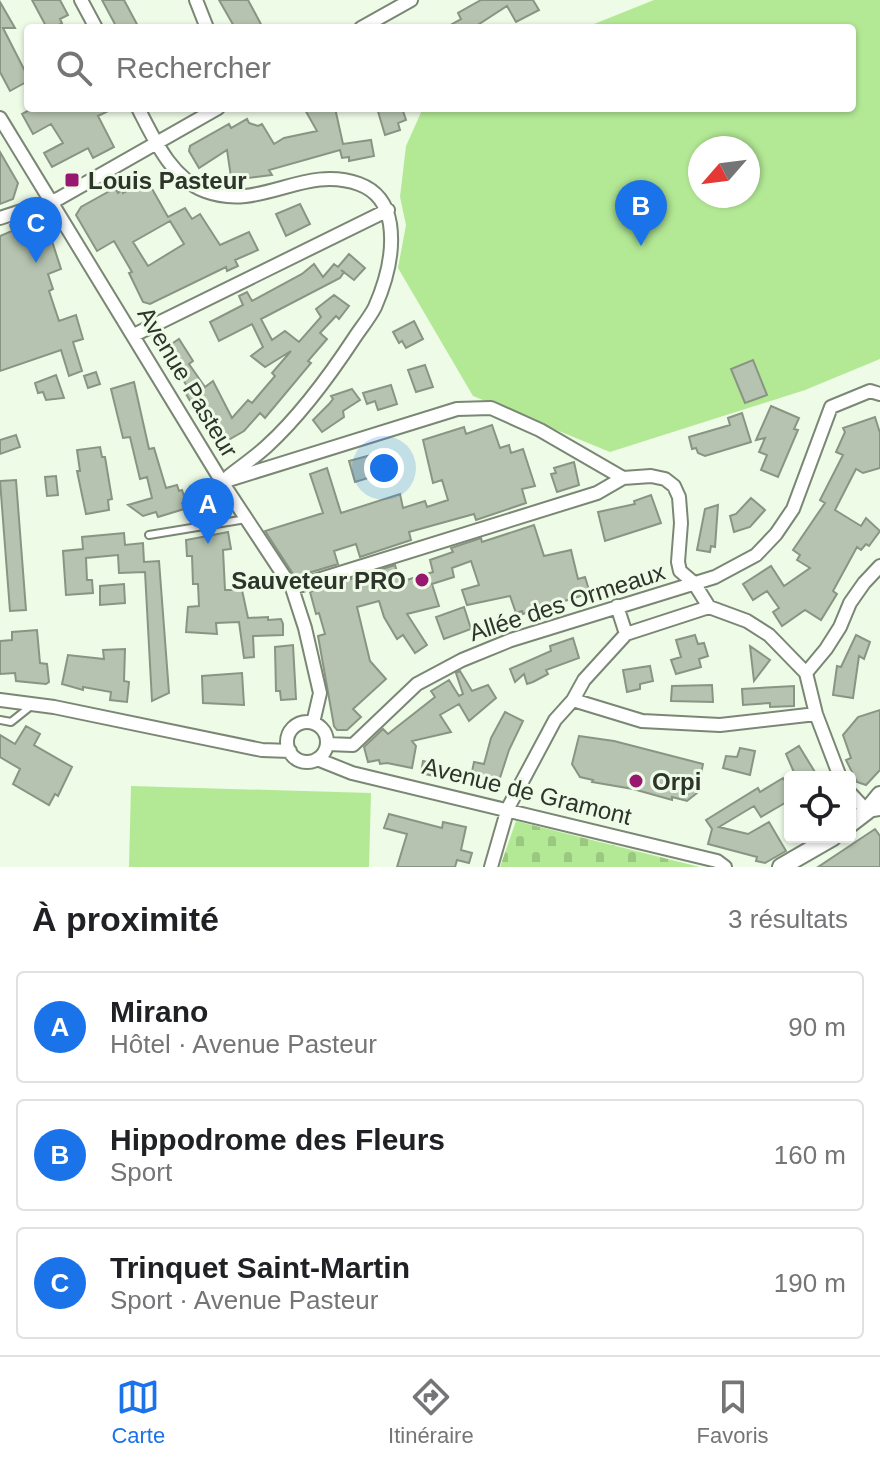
<!DOCTYPE html>
<html lang="fr">
<head>
<meta charset="utf-8">
<style>
	:root { --surface:#fff; --page:#f6f6f6; --text:#202124; --muted:#757577; --line:#e0e0e0; --accent:#1a73e8 }
	body { margin:0; font-family:Arial,sans-serif; background:var(--page); color:var(--text) }
	.controls { position:absolute; right:24px; bottom:24px; display:grid; overflow:hidden; border-radius:8px; box-shadow:0 2px 6px #0004 }
	.controls button { width:72px; height:72px; display:grid; place-items:center; padding:0; border:0; border-bottom:2px solid var(--line); background:var(--surface); color:var(--text); font:40px sans-serif }
	.compass { position:absolute; left:688px; top:136px; width:72px; height:72px; border-radius:50%; background:var(--surface); box-shadow:0 2px 6px #0004; rotate:242deg }
	.you { position:absolute; left:384px; top:468px; width:28px; height:28px; margin:-20px; border:6px solid #fff; border-radius:50%; background:#1a73e8; box-shadow:0 0 0 12px #1a73e833 }
	.badge { display:grid; place-items:center; width:52px; height:52px; border-radius:50%; background:var(--accent); color:#fff; font-size:26px; font-weight:700 }
	.pin { position:absolute; translate:-50% -66px; filter:drop-shadow(0 2px 4px #0008) }
	.pin::after { content:''; position:absolute; top:42px; width:28px; height:24px; background:inherit; clip-path:polygon(0 0,100% 0,50% 100%) }
	.list { margin:0; padding:0; list-style:none }
	h2 { display:flex; justify-content:space-between; align-items:center; height:104px; margin:0; padding:0 32px; font-size:34px }
	h2 small { font-size:26px; font-weight:400; color:var(--muted) }
	.list li { display:grid; grid-template-columns:52px 1fr auto; gap:24px; align-items:center; box-sizing:border-box; height:112px; margin:0 16px 16px; padding:0 16px; border:2px solid var(--line); border-radius:8px }
	.list b { display:block; font-size:30px; white-space:nowrap }
	.list p { margin:0; font-size:26px; white-space:nowrap; color:var(--muted) }
	.list em { font-size:26px; font-style:normal; color:var(--muted) }
	.icon { flex:none; width:44px; height:44px; fill:none; stroke:currentColor; stroke-width:2; stroke-linecap:round; stroke-linejoin:round }
	.map { position:relative; flex:none; width:880px; height:867px; overflow:hidden }
	.search { position:absolute; background:var(--surface); box-shadow:0 2px 6px #0004; left:24px; right:24px; top:24px; height:88px; display:flex; align-items:center; gap:20px; box-sizing:border-box; padding:0 28px; border-radius:8px; color:var(--muted); font-size:30px }
	.sheet { height:488px; background:var(--surface) }
	nav { display:flex; justify-content:space-around; align-items:center; box-sizing:border-box; height:112px; border-top:2px solid var(--line); background:var(--surface); font-size:22px; color:var(--muted) }
	nav a { display:grid; justify-items:center; gap:4px }
	nav .on { color:var(--accent) }
	.map>svg:first-child { display:block }
	.green { fill:#b3e995; fill-rule:evenodd }
	.cemetery { fill:url(#cemetery-stones) }
	.building { fill:#b6c3b0; stroke:#899583; stroke-width:2; fill-rule:evenodd }
	.lines { fill:none; stroke-linecap:round; stroke-linejoin:round }
	.service-casing { stroke:#7b8775; stroke-width:10 }
	.minor-casing { stroke:#7b8775; stroke-width:16 }
	.tertiary-casing { stroke:#7b8775; stroke-width:20 }
	.service { stroke:#fff; stroke-width:6 }
	.minor { stroke:#fff; stroke-width:12 }
	.tertiary { stroke:#fff; stroke-width:16 }
	.poi-dot { fill:#98186f; stroke:#eefbe7; stroke-width:3 }
	.labels { text-anchor:middle; dominant-baseline:central; stroke-width:6; stroke-linejoin:round; paint-order:stroke }
	.poi-label { font-size:24px; font-weight:bold; fill:#2e332b; stroke:#eefbe7; text-anchor:start }
	.street-label { font-size:24px; fill:#2e332b; stroke:#eefbe7 }
</style>
</head>
<body>
<div class="map">
<svg width="880" height="867" viewBox="0 0 880 867">
	<defs>
		<pattern id="cemetery-stones" width="16" height="16" patternUnits="userSpaceOnUse" patternTransform="scale(2)"><rect width="16" height="16" fill="#b3e995"/><path d="M2 7V4a2 2 0 0 1 4 0v3zM10 15v-3a2 2 0 0 1 4 0v3z" fill="#9ac881"/></pattern>
	</defs>
	<rect width="100%" height="100%" fill="#eefbe7"/>
	<path class="green" d="M654,0h226v359l-75,31 -195,62 -137,-56 -75,-128 8,-43 -6,-28 6,-51 17,-38h429v-80h-268zM700,148h48v48h-48z
		M131,786l240,7 -2,74h-240z"/>
	<path class="cemetery" d="M516,821l184,46h-200z"/>
	<path class="building" d="M32,0h28l8,15 -8,4 2,4 -9,5h-6z
		M102,0h22l15,28h-22z
		M219,0h29l15,28h-28z
		M481,0h52l6,10 -23,12 -9,-16 -34,22h-28l16,-9 -3,-6z
		M0,2l15,26h-12l25,49v4l-18,10 -10,-19z
		M33,108h81l-16,8 16,31 -21,11 -5,-10 -36,19 -8,-14 19,-10 -12,-19 -18,10 -11,-20z
		M304,108h31l8,36 28,-4 3,16 -25,5v-4l-7,1 -2,-8 -71,20 3,5 -24,3 -1,-3 -16,2 -4,-27 -28,18 -10,-17 1,-5 39,-22 2,4 16,-9 2,4 9,3 4,-2 12,20 10,-6 33,-7z
		M377,108h25l4,12 -8,3 2,7 -15,5z
		M0,152l18,31 -5,16 -13,5z
		M147,180l21,37 17,-9 7,11 8,-5 20,31 29,-13 9,18 -23,10 3,6 -11,5 -1,-4 -76,37 -7,-2 -14,-29 3,-1 -18,-31 -17,10 -21,-36 5,-8 34,-19 3,5 4,-3 1,3zM170,221l14,23 -36,22 -15,-24z
		M300,204l10,20 -24,12 -10,-22z
		M36,216l8,25 7,-3 10,31 -13,5 5,15 -4,2 10,30 17,-6 7,24 -10,3 9,29 -13,5 -8,-26 -61,21v-135l12,-5 -2,-6z
		M349,254l16,14 -11,12 -13,-10 3,2 -4,6 -79,41 11,21 13,-9 14,11 22,-25 -5,-8 18,-14 15,11 -10,13 -3,-3 -16,17 7,6 -19,22 3,2 -46,55 -5,-5 -16,18 -19,11 -21,-35 -8,4 -10,-17 4,-3 -26,-42 15,-10 14,22 -4,3 16,23 8,-6 19,37 16,-18 4,3 23,-27 -3,-3 19,-22 -26,16 -14,-11 12,-9 -11,-23 -33,17 -9,-19 33,-17 -4,-9 8,-4 5,9 50,-27 12,-10 9,13 11,-13 4,3z
		M414,321l9,18 -17,9 -4,-7 -3,2 -6,-11z
		M753,360l14,35 -22,8 -14,-34z
		M425,365l8,22 -17,5 -8,-22z
		M96,372l4,12 -12,4 -4,-12z
		M56,375l8,23 -18,2 -3,-8 -5,1 -3,-10z
		M134,382l15,67 5,-1 12,40 11,-3 2,6 3,-1 4,12 -4,1 2,6 -26,8 -2,-5 -13,4 -15,-11 24,-7 -5,-21 -7,2 -10,-42 -7,1 -12,-49z
		M391,385l6,19 -19,6 -3,-9 -8,3 -4,-11z
		M352,389l8,11 -17,11 1,6 -22,15 -9,-12 16,-16 4,-5 -2,-3z
		M771,406l28,12 -5,11 4,1 -20,47 -17,-7 6,-15 -8,-3 6,-14 -9,2z
		M742,413l9,29 -46,14 -7,-3 -2,-5 -4,1 -3,-12 41,-12 -2,-7z
		M875,417l5,16v35l-17,5 -7,-4 -21,41 26,16 5,-8 14,13 -11,15 -3,-2 -5,6 -4,-3 -24,44 4,3 -16,26 -16,-10 -23,16 -9,-14 6,-4 -12,-17 -14,9 -10,-16 28,-18 13,20 26,-18 -13,-8 3,-5 -7,-5 32,-47 -5,-3 23,-45 -7,-3 9,-20 -2,-4z
		M492,425l8,23 9,-3 2,8 12,-4 12,37 -13,3 4,14 -50,17 -2,-6 -65,18 2,8 -51,17 -4,-13 -22,7 4,13 -43,13 -30,-46 58,-18 -13,-39 17,-6 14,45 59,-19 3,14 22,-7 2,6 21,-7 -6,-20 -9,3 -10,-43 41,-13 2,7z
		M16,435l4,12 -20,7v-14z
		M100,447l2,10h3l7,42 -4,1 1,10 -23,4 -9,-43h3l-3,-21z
		M375,454l13,18 -33,10 -6,-21z
		M574,462l5,23 -22,7 -6,-18 5,-1 -2,-5z
		M56,476l2,19 -11,1 -2,-19z
		M16,480l10,130 -16,1 -10,-130z
		M651,495l10,28 -56,18 -7,-29 37,-8 -1,-3z
		M751,498l14,12 -15,17 -16,5 -4,-16 6,-2z
		M718,505l-3,42 -4,-1 -1,6 -13,-2 8,-41z
		M534,525l10,31 27,-6 7,29 7,-2 5,16 -67,21 -1,-3 -6,2 -6,-17 -43,9 -5,-15 17,-5 -8,-24 -19,7 2,9 -22,7 7,22 -32,8 20,31 -12,8 -12,-18 -6,4 -13,-22 -5,-16 -22,6 13,54 16,18 -33,30 8,8 -14,13h-10l-3,-4 -16,-90 7,-2 -6,-21 -3,1 -6,-22 85,-27 5,17 33,-10 -3,-12 23,-8 -2,-4 30,-10 1,4z
		M228,532l3,17 -8,1 2,40h17l6,28 20,-1v3l13,-1 2,5v11l-30,1 1,21 -10,1 -5,-36 -23,1 1,11 -31,-2 2,-25 11,-1 -1,-22h-5l-1,-28h-5l-1,-16z
		M124,533l1,12 18,-2 1,19 15,-1 10,132 -17,8 -7,-129 -26,1 -1,-18 -32,3 1,22h5l1,13 -27,2 -3,-44 20,-2 -1,-12z
		M124,584l1,19 -25,2v-19z
		M464,607l7,22 -27,10 -8,-22z
		M37,630l3,33 7,1 2,18 -3,2 -30,-3 -1,-8 -15,1v-33l12,-1v-8z
		M695,635l3,9 6,-1 4,13 -9,3 2,8 -25,7 -5,-14 10,-3 -5,-17z
		M856,635l14,7 -6,17 -5,-3 -6,42 -20,-3 4,-29 4,1z
		M573,638l6,20 -33,12 2,4 -15,8 -6,2 -3,-10 -9,8 -5,-13 41,-18 -1,-5z
		M293,645l3,54 -15,1 -1,-9h-4l-1,-44z
		M750,646l20,14 -16,21z
		M125,649l-1,32 5,1 -2,20 -17,-2 1,-8 -28,-5v3l-21,-6 6,-29 36,4 -1,-9z
		M650,666l3,15 -13,3v5l-13,3 -4,-22z
		M460,671l12,20 16,-6 8,13 -27,23 -10,-17 -19,11 11,17 -39,9 4,5 -4,22 -25,-5 -7,1 -1,-4 -11,2 -4,-15 19,-18 5,5 47,-37 -4,-6 18,-11 10,16 4,-2 -7,-21z
		M242,673l2,32 -41,-2 -1,-27z
		M712,685l1,17 -42,-1 1,-15z
		M794,686v20l-24,1v-4l-27,2 -1,-16z
		M880,710v60l-14,15 -9,-3 -11,-22 5,-2 -8,-23 15,-18z
		M505,712l18,9 -14,29 -10,31 -7,5 -22,-5 4,-19 10,2 7,-26z
		M26,726l14,8 -6,11 38,22 -14,29 -3,-2 -6,11 -36,-21 7,-15 -20,-12v-22l15,9z
		M579,736l35,5 89,23 -6,29 -10,8 -15,-4v3l-39,-11 -41,-7 1,-2 -13,-3 -8,-13z
		M799,746l19,31h-22l-10,-23z
		M740,748l15,3 -5,24 -27,-7 3,-12 11,1z
		M423,761l18,4 -3,12 -17,-4z
		M783,778l7,11v11l-29,17 -7,-11 -35,21 29,7 21,-12 17,29 -21,12 -9,-2 1,-4 -49,-13 4,-15 -6,-9 52,-32 2,4z
		M389,814l53,14 1,-6 23,5 -5,23 11,3 -3,10 -12,-3 -2,7h-58l10,-33 -23,-6z
		M875,829l5,7v31h-62z"/>
	<g class="lines">
		<defs>
			<path id="service" d="M149,535l97,-16
				M0,720l11,2 20,-16"/>
			<path id="minor" d="M81,0l15,28
				M196,0l11,28
				M361,28l50,-28
				M138,108c16,31 33,70 67,83 56,21 98,-27 154,-7 19,7 28,21 31,40 4,27 -4,58 -15,83 -5,10 -14,21 -20,30 -25,38 -54,78 -88,109 -12,11 -25,20 -38,30
				M0,118l222,364 70,106 13,40 15,65 -7,30
				M0,218l58,-19 160,-91
				M134,335l254,-125
				M222,482l235,-73 34,-1 49,22 83,48 28,-2 14,3 9,7 5,11 2,26 -3,39 2,9 14,12 15,24 38,14 22,14 37,38 10,41 24,63
				M292,588l305,-95 26,-15
				M617,606l9,28
				M806,673l20,-24 14,-22 10,-24 14,-20 16,-17
				M0,700l54,7 208,43 28,1
				M573,700l69,21 78,4 96,-11
				M287 742a20 20 0 1 1 40 0a20 20 0 1 1-40 0Z
				M327,744l26,1 64,-61 45,-24 49,-20 204,-63 41,-22 20,-21 17,-25 38,-102 39,-16 10,3
				M317,759l35,14 365,88 8,6
				M850,793l17,18 13,-2
				M491,867l17,-59 47,-88 18,-20 11,-20 42,-46 83,-27"/>
			<path id="tertiary" d="M850,824l17,-13 13,-16
				M781,867l52,-30"/>
		</defs>
		<use href="#service" class="service-casing"/>
		<use href="#minor" class="minor-casing"/>
		<use href="#tertiary" class="tertiary-casing"/>
		<use href="#service" class="service"/>
		<use href="#minor" class="minor"/>
		<use href="#tertiary" class="tertiary"/>
	</g>
	<g class="poi-dot">
		<rect x="64" y="172" width="16" height="16" rx="4"/>
		<circle cx="422" cy="580" r="8"/>
		<circle cx="636" cy="781" r="8"/>
	</g>
	<g class="labels">
		<g class="poi-label">
			<text x="88" y="180">Louis Pasteur</text>
			<text x="406" y="580" text-anchor="end">Sauveteur PRO</text>
			<text x="652" y="781">Orpi</text>
		</g>
		<g class="street-label">
			<text transform="translate(188 382) rotate(59)">Avenue Pasteur</text>
			<text transform="translate(567 602) rotate(-18)">Allée des Ormeaux</text>
			<text transform="translate(527 791) rotate(14)">Avenue de Gramont</text>
		</g>
	</g>
</svg>
<div class="controls">
<button><svg class="icon" aria-label="locate" viewBox="0 0 24 24"><circle cx="12" cy="12" r="6"/><path d="M12 2v4M12 18v4M2 12h4M18 12h4"/></svg></button>
</div>
<svg class="compass" viewBox="-18 -18 36 36"><path d="M0-13l5 13h-10z" fill="#e53935"/><path d="M0 13l5-13h-10z" fill="#757577"/></svg>
<div class="you"></div>
<div class="pin badge" style="left:208px;top:544px">A</div>
<div class="pin badge" style="left:641px;top:246px">B</div>
<div class="pin badge" style="left:36px;top:263px">C</div>
<div class="search"><svg class="icon" aria-label="search" viewBox="0 0 24 24"><circle cx="10" cy="10" r="6"/><path d="M15 15l6 6"/></svg>Rechercher</div>
</div>
<section class="sheet">
<h2>À proximité<small>3 résultats</small></h2>
<ul class="list">
<li><span class="badge">A</span><div><b>Mirano</b><p>Hôtel · Avenue Pasteur</p></div><em>90 m</em></li>
<li><span class="badge">B</span><div><b>Hippodrome des Fleurs</b><p>Sport</p></div><em>160 m</em></li>
<li><span class="badge">C</span><div><b>Trinquet Saint-Martin</b><p>Sport · Avenue Pasteur</p></div><em>190 m</em></li>
</ul>
</section>
<nav>
<a class="on"><svg class="icon" aria-label="map" viewBox="0 0 24 24"><path d="M3 6l6-2 6 2 6-2v14l-6 2-6-2-6 2zM9 4v14M15 6v14"/></svg>Carte</a>
<a><svg class="icon" aria-label="directions" viewBox="0 0 24 24"><path d="M12 3l9 9-9 9-9-9zM9 14v-3h6M13 9l2 2-2 2"/></svg>Itinéraire</a>
<a><svg class="icon" aria-label="saved" viewBox="0 0 24 24"><path d="M7 4h10v16l-5-4-5 4z"/></svg>Favoris</a>
</nav>
</body>
</html>
